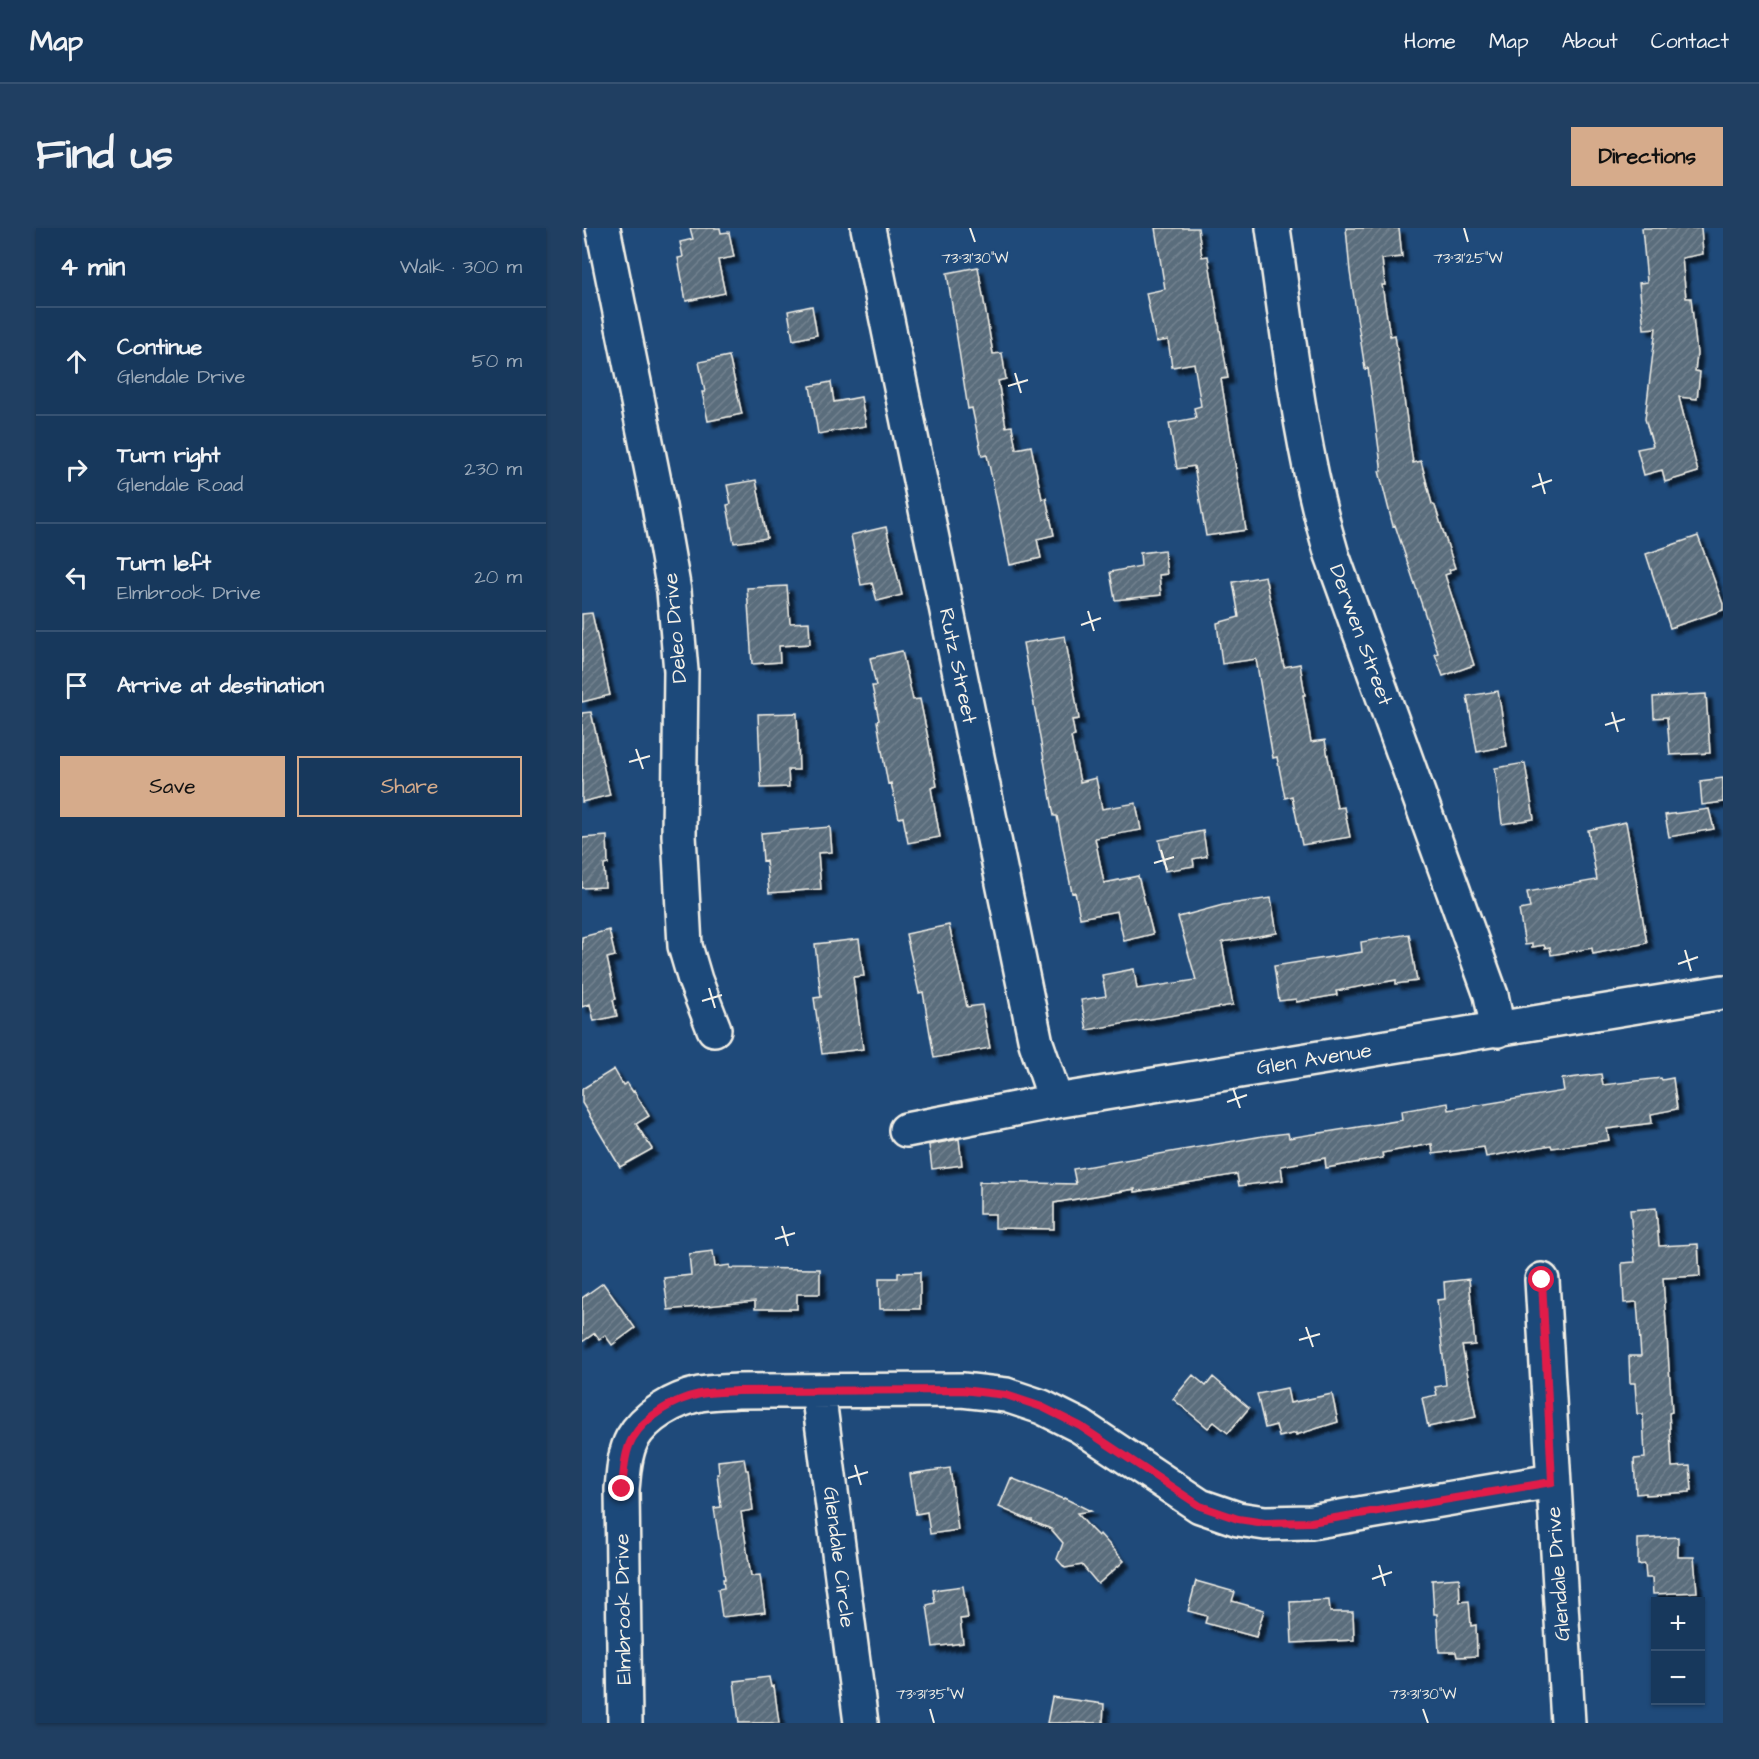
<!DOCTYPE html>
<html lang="en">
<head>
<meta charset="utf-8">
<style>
	:root { --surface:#17385c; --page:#203f62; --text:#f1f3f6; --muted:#9eacbb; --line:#365272; --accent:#d6ab8b }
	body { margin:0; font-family:"Architects Daughter",sans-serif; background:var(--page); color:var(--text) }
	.controls { position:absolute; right:18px; bottom:18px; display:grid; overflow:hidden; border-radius:0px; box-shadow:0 2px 4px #0004 }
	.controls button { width:54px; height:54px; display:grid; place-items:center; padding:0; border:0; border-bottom:2px solid var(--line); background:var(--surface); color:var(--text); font:30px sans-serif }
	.stop { position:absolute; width:18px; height:18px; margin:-14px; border:4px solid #e11d48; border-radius:50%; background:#fff }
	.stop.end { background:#e11d48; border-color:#fff; box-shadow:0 2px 6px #0008 }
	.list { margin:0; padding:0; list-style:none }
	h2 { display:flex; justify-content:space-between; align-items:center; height:78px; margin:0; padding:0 24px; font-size:26px }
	h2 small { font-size:20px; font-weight:400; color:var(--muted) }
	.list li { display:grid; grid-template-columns:39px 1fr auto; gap:18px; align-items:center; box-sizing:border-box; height:108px; padding:0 24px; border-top:2px solid var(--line) }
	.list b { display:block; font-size:22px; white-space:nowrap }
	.list p { margin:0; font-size:20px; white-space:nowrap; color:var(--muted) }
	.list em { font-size:20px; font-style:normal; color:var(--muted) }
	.actions { display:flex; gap:12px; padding:18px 24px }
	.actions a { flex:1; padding:14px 0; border:2px solid var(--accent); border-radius:0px; text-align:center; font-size:21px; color:var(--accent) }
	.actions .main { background:var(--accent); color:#111 }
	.icon { flex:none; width:33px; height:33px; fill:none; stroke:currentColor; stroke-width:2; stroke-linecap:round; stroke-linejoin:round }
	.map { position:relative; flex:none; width:1141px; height:1495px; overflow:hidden; border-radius:0px }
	header { display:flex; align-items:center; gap:36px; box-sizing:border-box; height:84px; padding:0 30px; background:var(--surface); border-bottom:2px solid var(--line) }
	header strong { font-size:28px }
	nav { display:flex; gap:33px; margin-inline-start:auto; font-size:21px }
	.intro { display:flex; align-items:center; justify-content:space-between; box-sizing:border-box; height:144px; padding:0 36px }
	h1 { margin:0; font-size:42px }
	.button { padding:15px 27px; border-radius:0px; background:var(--accent); color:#111; font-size:21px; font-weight:700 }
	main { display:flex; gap:36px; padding:0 36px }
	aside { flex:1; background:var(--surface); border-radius:0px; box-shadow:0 2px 4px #0004 }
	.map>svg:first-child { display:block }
	.building { fill:url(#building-hatch); stroke:#f4f1e8; stroke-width:1.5; filter:url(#shadow) }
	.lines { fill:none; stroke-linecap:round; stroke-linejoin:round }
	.minor-casing { stroke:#f4f1e8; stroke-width:38 }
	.minor { stroke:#1f4a7a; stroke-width:33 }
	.route { stroke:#e11d48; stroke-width:8 }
	.ticks { fill:none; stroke:#f4f1e8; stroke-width:2 }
	.labels { text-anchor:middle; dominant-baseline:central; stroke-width:4.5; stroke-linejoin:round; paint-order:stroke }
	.street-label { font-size:21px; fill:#f4f1e8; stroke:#1f4a7a }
	.ticks-label { font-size:15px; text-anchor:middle; fill:#f4f1e8; stroke:#1f4a7a; stroke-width:4.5; stroke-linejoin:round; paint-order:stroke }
</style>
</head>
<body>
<header>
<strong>Map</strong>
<nav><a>Home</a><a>Map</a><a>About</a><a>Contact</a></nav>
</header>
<div class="intro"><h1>Find us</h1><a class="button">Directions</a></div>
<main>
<aside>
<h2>4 min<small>Walk · 300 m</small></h2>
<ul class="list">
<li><svg class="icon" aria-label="ahead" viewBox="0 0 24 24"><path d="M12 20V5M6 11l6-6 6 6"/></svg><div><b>Continue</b><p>Glendale Drive</p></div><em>50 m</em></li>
<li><svg class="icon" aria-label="right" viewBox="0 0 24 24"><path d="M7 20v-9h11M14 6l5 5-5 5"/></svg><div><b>Turn right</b><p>Glendale Road</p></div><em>230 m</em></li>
<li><svg class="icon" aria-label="left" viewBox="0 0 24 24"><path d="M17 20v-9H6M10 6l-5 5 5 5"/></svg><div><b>Turn left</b><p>Elmbrook Drive</p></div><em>20 m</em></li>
<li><svg class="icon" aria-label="arrive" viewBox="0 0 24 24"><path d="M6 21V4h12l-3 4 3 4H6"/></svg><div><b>Arrive at destination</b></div></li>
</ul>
<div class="actions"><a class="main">Save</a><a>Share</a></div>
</aside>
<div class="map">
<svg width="1141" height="1495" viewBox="0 0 1141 1495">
	<defs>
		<pattern id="building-hatch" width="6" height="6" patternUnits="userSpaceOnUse" patternTransform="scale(1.5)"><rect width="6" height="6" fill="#5a6d7c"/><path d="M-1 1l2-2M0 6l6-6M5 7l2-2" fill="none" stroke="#72828f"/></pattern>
		<filter id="shadow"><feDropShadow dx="5.5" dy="5.5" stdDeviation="1.5" flood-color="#0009"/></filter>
	</defs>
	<rect width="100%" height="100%" fill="#1f4a7a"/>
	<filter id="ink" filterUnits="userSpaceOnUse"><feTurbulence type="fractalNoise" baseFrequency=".0167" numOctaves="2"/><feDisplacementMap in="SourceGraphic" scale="12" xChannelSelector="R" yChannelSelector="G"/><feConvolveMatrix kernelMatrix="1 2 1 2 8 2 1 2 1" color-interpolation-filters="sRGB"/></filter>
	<g filter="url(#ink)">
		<path class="building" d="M108,0h30l1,5 8,-1 5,25 -16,3 7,33 -39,8 -8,-43 5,-1 -3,-15 13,-3z
			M573,0h43l4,29 6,-1 20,122 -7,1 25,151 -40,6 -12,-70 -17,3 -8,-46 27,-5 -2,-10 7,-2 -7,-43 -22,4 -4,-27 -12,2 -10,-49 19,-4z
			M764,0h53l3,29 -20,2 3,26h-3l8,51 5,-1 18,128 8,-2 11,43 3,2 20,62 -6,2 1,3 -5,2 29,90 -31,11 -8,-22 3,-1 -43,-128 -2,1 -14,-55h2v-6l-7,-53 -6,-44 -3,1 -15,-97z
			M1060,0h59l2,26 -21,4 4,40h5l6,56 -2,17 5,1 -3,27 -18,-2 19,75 -33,10 -3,-12 -18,5 -7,-26 16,-3 -8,-27 11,-91 -12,1 -5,-46 8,-1z
			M396,39l15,87 9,-1 4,26 -8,2 8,46 6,-1 4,23 15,-3 11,53 4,-1 8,37 -17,4 4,19 -31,7 -23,-110 -5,1 -10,-48 -4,1 -21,-136z
			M230,78l5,29 -24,5 -5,-29z
			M147,128l13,58 -34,7 -6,-29h3l-6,-30z
			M249,154l3,20 27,-5 5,29 -48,8 -8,-48z
			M174,252l11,58 -33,5 -7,-38 4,-1 -4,-19z
			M304,299l16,68 -25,6 -5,-18 -11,2 -10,-50z
			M1116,308l25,68v6l-53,18 -24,-74z
			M582,322l3,24 -8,1 2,20 -46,5 -5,-28 31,-6 -1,-13z
			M683,348l19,91 16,-3 5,31h-2l8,47 14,-2 12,68 7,-1 6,30 -48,8 -10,-49 -7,2 -8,-41 -4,1 -17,-99 -34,5 -5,-41 22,-6 -6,-35z
			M205,358l3,37 19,-1 1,22 -31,2 1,16 -28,2 -5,-76z
			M10,385l18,82 -28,7v-88z
			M483,408l14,83 -7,1 3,16 -4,1 9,45 16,-4 6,31 34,-6 5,27 -46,8 9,45 34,-7 15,58 -29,7 -7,-30 -37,7 -5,-26 -3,1 -15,-77h-3l-31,-173z
			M320,423l11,49 7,-1 7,34 10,53 -6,2 9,49 -32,6 -5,-26 -4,1 -8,-35 -3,1 -4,-22 -7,-41 2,-1 -7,-34h4l-6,-28z
			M916,463l9,55 -30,6 -10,-56z
			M1124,466l4,59 -40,2 -3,-38 -13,1 -1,-21z
			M9,484l19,83 -28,7v-89z
			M215,485l2,57h-11l1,17 -28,1 -3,-74z
			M943,535l9,56 -32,5 -7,-56z
			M1141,550v24l-21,3 -2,-24z
			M1127,581l5,20 -45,8 -4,-22z
			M1044,594l21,121 -54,11 -1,-6 -41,7 -1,-8 -5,1 -1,-3 -12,2v-3l-7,1 -6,-35 11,-2 -3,-16 70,-12 -9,-50z
			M248,599l2,25 -14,1 3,36 -52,4 -3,-33 -3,1 -2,-28z
			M621,603l4,25 -14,3 1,7 -29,5 -6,-31z
			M25,608l1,28 -4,1 1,22 -23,1v-50z
			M689,670l6,35 -55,9 11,63 -146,25 -6,-30 25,-4 -4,-21 32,-6 3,20 59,-9 -18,-63 45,-12z
			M367,697l18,82 15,-2 8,43 -56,10 -11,-66 -4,1 -13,-59z
			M27,702l6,26 -8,2 9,41 -3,1 4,16 -23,5 -4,-17 -8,3v-70z
			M827,706l8,47 -21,3v-4l-60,11 1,4 -41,7v-3l-17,2 -5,-35 88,-14 -1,-10z
			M277,711l5,37 -11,1 10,72 -41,5 -8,-56 7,-1 -6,-53z
			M32,841l9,16 4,-2 6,9 1,-1 15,25 -13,8 16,25 -32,18 -38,-64v-14z
			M1019,846l2,11 58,-7 1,2 11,-2 4,31 -26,5 1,9 -45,6 2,11 -57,8 -1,-3 -65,12 -2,-10 -51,7 -1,-10 -50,9 1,5 -57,10 -1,-10 -44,8 2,14 -44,6 -2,-12 -102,18v-3l-81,14v26l-59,-1v-14h-16v-32l97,2 -3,-15 190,-33 25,-3 1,5 113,-18 -1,-9 47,-8 1,7 115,-19 -2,-12z
			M377,911l3,26 -30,4 -3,-24z
			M1074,980l3,38 39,-2 2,32 -37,2 9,134 -3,1 3,54 18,-1 2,24h-2v2l-44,3v-2l-10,1 -2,-35 11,-1 -2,-44h-6l-2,-31h-5l-1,-27h12l-4,-54 -13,1 -2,-40 13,-1 -5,-52z
			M131,1023l2,16 15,-2v3l90,1v25h-23v15h-42v-8l-87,9 -4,-32 27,-3 -2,-21z
			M338,1044v37h-40l-1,-31h19v-5z
			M887,1051l6,66 -13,1 14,71 -48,10 -6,-29 15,-3 -2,-8 11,-2 -9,-85 8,-1 -1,-17z
			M21,1055l32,45 -23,17 -7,-10 -6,4 -4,-6 -13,9v-44z
			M611,1147l13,11 7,-9 36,31 -21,25 -14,-11 -6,6 -35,-29z
			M705,1160l3,15 42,-9 6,28 -42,13v-2l-17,4 -3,-12 -11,3 -8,-34z
			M162,1230l2,12h2l5,40 -12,2 10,64 9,-1 5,37 -43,5 -4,-28 6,-1 -1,-9h2l-11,-71 7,-1 -4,-33h2l-1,-13z
			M368,1240l8,62 -28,4 -3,-22 -11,2 -6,-40z
			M429,1250l52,21 1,-1 27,13 -14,2 14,16 7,7 2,-2 24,27 -26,23 -16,-19 -17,3 -8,-9 6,-16 -12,-14 -20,-8 2,-1h-4l-30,-13z
			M1096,1309v20h16l3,35 -44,2 -1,-16h-6l-1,-14 -7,1v-26z
			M877,1350l1,24 9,-1 2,25 5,-1 1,31 -20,1 -1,-5h-17l-2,-38h-3l-2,-34z
			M614,1353l39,11 -3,9 32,9 -8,27 -51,-14 2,-7 -19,-5z
			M381,1358l5,32 -8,1 3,24 -30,4 -6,-42 8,-2 -2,-13z
			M747,1372l1,12h23l1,28 -62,3 -2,-41z
			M187,1449l2,10 3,-1 5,37h-40l-5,-42z
			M470,1469l52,7 -1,19h-56z"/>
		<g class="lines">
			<defs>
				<path id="minor" d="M21,0l56,278 15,85 7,80 -2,164 6,111 10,34 19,49
					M286,0l168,815 20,58
					M691,0c16,110 27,221 59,327l159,440 7,35
					M324,902l150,-29 667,-109
					M960,1052l26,443
					M236,1163l43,332
					M43,1495l-3,-234c2,-17 2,-35 10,-50 13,-23 43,-40 68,-45 12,-2 25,-2 37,-3l225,-1 44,5 36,12 38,19 120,80 38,13 27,4 46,-1 241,-41"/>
			</defs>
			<use href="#minor" class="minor-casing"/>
			<use href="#minor" class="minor"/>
		</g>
	</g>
	<g class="lines" filter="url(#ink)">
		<path class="route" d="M40,1261c2,-17 2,-35 10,-50 13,-23 43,-40 68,-45 12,-2 25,-2 37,-3l225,-1 44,5 36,12 38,19 120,80 38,13 27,4 46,-1 241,-40 -10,-202"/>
	</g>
	<path class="ticks" d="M388,0l5,14M882,0l4,14M433,145l6,20M426,158l20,-6M957,245l6,21M950,259l20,-7M506,383l6,20M499,397l20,-7M1030,484l6,20M1023,497l20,-6M54,521l7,20M47,534l21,-6M579,622l6,20M572,635l20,-6M1103,722l6,21M1096,736l20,-7M127,760l6,20M120,773l20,-6M651,860l7,20M645,874l20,-7M200,998l6,20M193,1011l20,-6M724,1099l7,20M717,1112l21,-6M273,1237l6,20M266,1250l20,-6M797,1337l6,21M790,1351l20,-7M348,1481l4,14M841,1481l5,14"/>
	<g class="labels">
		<g class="street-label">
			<text transform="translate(93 400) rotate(-95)">Deleo Drive</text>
			<text transform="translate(779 407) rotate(70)">Derwen Street</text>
			<text transform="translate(376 438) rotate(78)">Rutz Street</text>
			<text transform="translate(732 831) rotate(-9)">Glen Avenue</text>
			<text transform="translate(257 1329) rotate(83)">Glendale Circle</text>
			<text transform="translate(976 1346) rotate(-94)">Glendale Drive</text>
			<text transform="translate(41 1381) rotate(-91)">Elmbrook Drive</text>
		</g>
	</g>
	<g class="ticks-label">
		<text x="393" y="35">73°31'30"W</text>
		<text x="886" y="35">73°31'25"W</text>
		<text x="348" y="1471">73°31'35"W</text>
		<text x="841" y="1471">73°31'30"W</text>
	</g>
</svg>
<div class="controls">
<button>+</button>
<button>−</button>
</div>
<div class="stop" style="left:960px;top:1052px"></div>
<div class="stop end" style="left:40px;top:1261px"></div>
</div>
</main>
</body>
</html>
